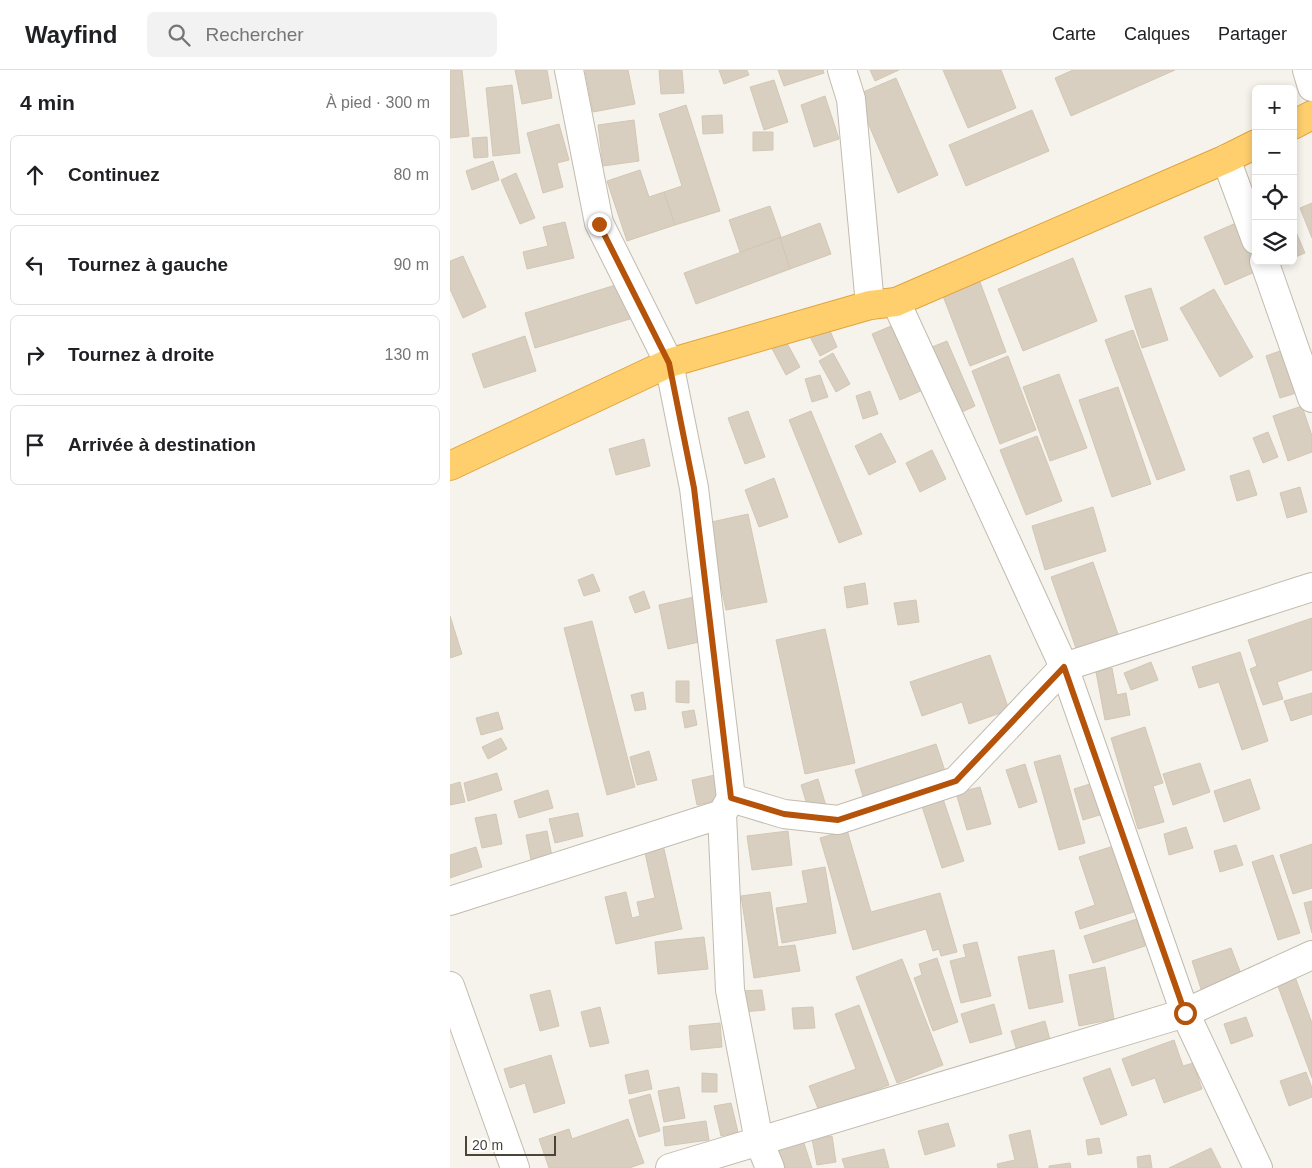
<!DOCTYPE html>
<html lang="fr">
<head>
<meta charset="utf-8">
<style>
	:root { --surface:#fff; --page:#f2f2f2; --text:#202124; --muted:#757577; --line:#e0e0e0 }
	body { margin:0; font-family:Helvetica,sans-serif; background:var(--page); color:var(--text) }
	.controls { position:absolute; right:15px; top:15px; display:grid; overflow:hidden; border-radius:8px; box-shadow:0 2px 8px #0003 }
	.controls button { width:45px; height:45px; display:grid; place-items:center; padding:0; border:0; border-bottom:1px solid var(--line); background:var(--surface); color:var(--text); font:25px sans-serif }
	.scale { position:absolute; left:15px; bottom:12px; width:91px; box-sizing:border-box; padding-left:5px; border:2px solid #4b4439; border-top:0; font-size:14px; line-height:18px; white-space:nowrap; color:#4b4439; -webkit-text-stroke:4px #fff; paint-order:stroke }
	.stop { position:absolute; width:15px; height:15px; margin:-11px; border:4px solid #b45309; border-radius:50%; background:#fff }
	.stop.end { background:#b45309; border-color:#fff; box-shadow:0 1px 5px #0008 }
	.list { margin:0; padding:0; list-style:none }
	h2 { display:flex; justify-content:space-between; align-items:center; height:65px; margin:0; padding:0 20px; font-size:21px }
	h2 small { font-size:16px; font-weight:400; color:var(--muted) }
	.list li { display:grid; grid-template-columns:32px 1fr auto; gap:15px; align-items:center; box-sizing:border-box; height:80px; margin:0 10px 10px; padding:0 10px; border:1px solid var(--line); border-radius:8px }
	.list b { display:block; font-size:19px; white-space:nowrap }
	.list em { font-size:16px; font-style:normal; color:var(--muted) }
	.icon { flex:none; width:28px; height:28px; fill:none; stroke:currentColor; stroke-width:2; stroke-linecap:round; stroke-linejoin:round }
	.map { position:relative; flex:none; width:862px; height:1098px; overflow:hidden }
	header { display:flex; align-items:center; gap:30px; box-sizing:border-box; height:70px; padding:0 25px; background:var(--surface); border-bottom:1px solid var(--line) }
	header strong { font-size:24px }
	nav { display:flex; gap:28px; margin-inline-start:auto; font-size:18px }
	.search { width:350px; height:45px; background:var(--page); display:flex; align-items:center; gap:12px; box-sizing:border-box; padding:0 18px; border-radius:8px; color:var(--muted); font-size:19px }
	main { display:flex }
	aside { flex:1; background:var(--surface) }
	.map>svg:first-child { display:block }
	.building { fill:#d8cfc1; stroke:#d3c7b4 }
	.lines { fill:none; stroke-linecap:round; stroke-linejoin:round }
	.street-casing { stroke:#c2bbae; stroke-width:30 }
	.highway-casing { stroke:#e0a43c; stroke-width:30 }
	.street { stroke:#fff; stroke-width:28 }
	.highway { stroke:#ffcf6e; stroke-width:28 }
	.route { stroke:#b45309; stroke-width:6 }
</style>
</head>
<body>
<header>
<strong>Wayfind</strong>
<div class="search"><svg class="icon" aria-label="search" viewBox="0 0 24 24"><circle cx="10" cy="10" r="6"/><path d="M15 15l6 6"/></svg>Rechercher</div>
<nav><a>Carte</a><a>Calques</a><a>Partager</a></nav>
</header>
<main>
<aside>
<h2>4 min<small>À pied · 300 m</small></h2>
<ul class="list">
<li><svg class="icon" aria-label="ahead" viewBox="0 0 24 24"><path d="M12 20V5M6 11l6-6 6 6"/></svg><div><b>Continuez</b></div><em>80 m</em></li>
<li><svg class="icon" aria-label="left" viewBox="0 0 24 24"><path d="M17 20v-9H6M10 6l-5 5 5 5"/></svg><div><b>Tournez à gauche</b></div><em>90 m</em></li>
<li><svg class="icon" aria-label="right" viewBox="0 0 24 24"><path d="M7 20v-9h11M14 6l5 5-5 5"/></svg><div><b>Tournez à droite</b></div><em>130 m</em></li>
<li><svg class="icon" aria-label="arrive" viewBox="0 0 24 24"><path d="M6 21V4h12l-3 4 3 4H6"/></svg><div><b>Arrivée à destination</b></div></li>
</ul>
</aside>
<div class="map">
<svg width="862" height="1098" viewBox="0 0 862 1098">
	<rect width="100%" height="100%" fill="#f6f3ec"/>
	<path class="building" d="M0,0h12l7,66 -19,2z
		M65,0h32l5,28 -30,6z
		M135,0h43l7,34 -42,8z
		M209,0h23l2,23 -23,1z
		M269,0h28l2,5 -25,9z
		M328,0h45l1,3 -40,13z
		M420,0h29l-24,11z
		M493,0h58l15,38 -48,20z
		M623,0h102l-104,46 -16,-38z
		M446,8l42,97 -40,18 -42,-98z
		M324,10l14,42 -24,8 -14,-43z
		M62,15l8,68 -27,3 -7,-68z
		M375,26l14,43 -25,8 -13,-42z
		M236,35l34,106 -45,14 -11,-33 18,-6 -23,-72z
		M582,40l17,41 -83,35 -17,-41z
		M272,45l1,18 -20,1 -1,-18z
		M184,50l5,41 -36,5 -5,-41z
		M109,54l10,36 -12,3 6,24 -20,6 -16,-60z
		M303,62h20v18l-20,1z
		M37,67l1,20 -14,1 -2,-20z
		M43,91l6,19 -27,10 -6,-19z
		M190,100l9,27 15,-5 11,33 -48,16 -20,-60z
		M66,103l19,45 -15,6 -19,-44z
		M862,133v35l-12,-30z
		M320,136l11,31 -41,15 -11,-32z
		M115,152l9,36 -47,11 -4,-17 25,-6 -5,-19z
		M370,153l11,31 -41,15 -10,-31z
		M786,153l21,48 -32,14 -21,-48z
		M843,155l12,28 -12,5z
		M330,168l10,31 -94,35 -12,-31z
		M13,186l23,51 -23,11 -13,-29v-28z
		M623,188l24,63 -74,30 -25,-62z
		M530,212l26,70 -36,14 -27,-70z
		M172,213l11,35 -98,30 -10,-35z
		M701,218l17,52 -26,8 -17,-52z
		M764,219l39,68 -33,20 -40,-69z
		M446,254l29,65 -25,11 -28,-66z
		M378,256l9,21 -17,9 -11,-21z
		M683,260l52,140 -28,10 -52,-140z
		M75,266l11,35 -52,17 -12,-34z
		M333,266l17,31 -14,8 -17,-32z
		M497,271l28,65 -24,11 -29,-66z
		M841,277l15,43 -26,8 -14,-42z
		M383,283l17,31 -14,8 -17,-31z
		M558,286l28,74 -36,14 -28,-73z
		M609,304l28,74 -37,13 -27,-74z
		M370,305l8,22 -16,5 -7,-23z
		M668,317l33,97 -39,13 -33,-97z
		M420,321l8,23 -15,5 -7,-23z
		M852,336l10,30v16l-24,9 -15,-45z
		M298,341l17,46 -20,7 -17,-46z
		M361,341l51,123 -23,9 -50,-123z
		M818,362l10,25 -15,6 -10,-25z
		M431,363l15,29 -27,13 -14,-29z
		M587,366l25,65 -36,14 -26,-65z
		M194,369l6,27 -34,9 -7,-26z
		M482,380l14,29 -26,13 -14,-29z
		M799,400l8,25 -20,6 -7,-25z
		M324,408l14,39 -29,10 -14,-37z
		M850,417l7,25 -20,6 -7,-25z
		M643,437l13,44 -61,19 -13,-44z
		M298,444l19,88 -41,8 -19,-87z
		M643,492l26,75 -42,14 -26,-74z
		M143,504l7,17 -16,5 -6,-16z
		M415,513l3,21 -21,4 -3,-21z
		M194,521l6,17 -15,5 -6,-16z
		M248,526l10,44 -40,9 -9,-44z
		M466,530l3,22 -21,3 -4,-22z
		M0,546l12,38 -12,4z
		M862,548v52l-35,12 6,17 -20,6 -13,-36 7,-3 -9,-26z
		M142,551l43,166 -28,8 -43,-167z
		M375,559l30,134 -50,11 -29,-134z
		M790,582l28,89 -26,9 -23,-68 -20,6 -7,-21z
		M540,585l19,55 -40,14 -7,-22 -40,14 -12,-34z
		M701,592l7,18 -27,10 -7,-17z
		M662,598l5,27 9,-2 4,22 -25,5 -9,-48z
		M226,611h13v22l-13,-1z
		M193,622l3,17 -11,2 -4,-16z
		M862,623v21l-21,7 -7,-20z
		M244,640l3,15 -12,3 -3,-16z
		M48,642l5,17 -22,6 -5,-17z
		M695,657l18,56 -10,3 11,36 -26,7 -27,-91z
		M51,668l6,11 -19,10 -6,-12z
		M486,674l12,36 -82,26 -11,-36z
		M199,681l8,29 -20,5 -7,-28z
		M610,685l25,88 -26,7 -25,-88z
		M750,693l10,29 -37,13 -10,-31z
		M575,694l12,38 -18,6 -13,-38z
		M47,703l5,17 -34,11 -4,-18z
		M265,705l6,25 -24,5 -5,-25z
		M368,709l8,27 -17,5 -8,-26z
		M800,709l10,30 -36,13 -10,-31z
		M10,712l5,20 -15,3v-20z
		M643,713l10,31 -20,6 -9,-31z
		M530,717l11,37 -24,6 -11,-37z
		M98,720l5,18 -34,10 -5,-17z
		M490,720l24,71 -22,7 -23,-71z
		M128,743l5,23 -28,7 -6,-24z
		M46,744l6,30 -20,4 -7,-30z
		M736,757l7,21 -24,7 -5,-21z
		M397,760l24,82 69,-19 17,59 -16,4 -2,-7 -6,2 -7,-22 -73,21 -33,-112z
		M97,761l6,30 -21,4 -6,-30z
		M338,761l4,34 -40,5 -5,-34z
		M212,770l20,89 -66,15 -11,-47 21,-5 6,26 8,-2 -3,-14 18,-4 -12,-54z
		M673,773l20,66 -63,20 -5,-17 20,-7 -16,-48z
		M862,774v44l-19,6 -13,-39z
		M786,775l7,20 -23,7 -6,-21z
		M26,777l6,20 -32,11v-23z
		M823,785l27,78 -22,7 -26,-78z
		M375,797l11,66 -54,10 -6,-35 32,-5 -6,-32z
		M320,822l8,55 17,-2 5,26 -46,7 -13,-82z
		M862,831v32l-8,-30z
		M687,849l8,27 -52,17 -9,-27z
		M254,867l4,32 -50,5 -3,-32z
		M527,872l14,54 -30,7 -11,-42 16,-4 -3,-12z
		M781,878l12,31 -41,13 -10,-31z
		M604,880l9,52 -34,7 -11,-52z
		M487,888l21,64 -25,9 -19,-53 8,-3 -3,-11z
		M452,889l41,106 -46,18 -41,-106z
		M655,897l9,52 -35,7 -10,-51z
		M844,904l18,49v55l-36,-97z
		M100,920l9,36 -19,5 -10,-36z
		M312,920l3,20 -22,2 -2,-21z
		M544,934l8,30 -32,9 -9,-29z
		M409,935l30,80 -70,26 -10,-25 47,-17 -21,-55z
		M150,937l9,36 -19,4 -9,-35z
		M363,937l2,21 -21,1 -2,-21z
		M796,947l7,19 -22,8 -7,-20z
		M595,951l8,30 -33,10 -9,-30z
		M270,953l2,24 -31,3 -2,-24z
		M724,970l9,26 10,-3 9,26 -38,14 -9,-25 -23,8 -10,-27z
		M101,985l14,48 -31,10 -9,-30 -15,5 -6,-19z
		M660,998l17,47 -26,10 -18,-47z
		M198,1000l4,19 -23,5 -4,-19z
		M856,1002l6,16v9l-23,9 -9,-25z
		M252,1003l15,1v18h-15z
		M229,1017l6,31 -21,4 -6,-31z
		M200,1024l10,37 -21,6 -10,-37z
		M281,1033l7,29 -17,4 -7,-30z
		M178,1049l16,44 -15,5h-80l-10,-29 30,-10 3,10z
		M256,1051l3,19 -44,6 -2,-19z
		M498,1053l7,23 -30,9 -7,-24z
		M580,1060l8,38h-40l-1,-4 18,-4 -6,-25z
		M382,1066l4,26 -19,3 -5,-26z
		M649,1068l3,15 -14,2 -2,-15z
		M353,1070l9,28h-30l-7,-19z
		M761,1078l10,20h-52z
		M434,1079l5,19h-44l-3,-9z
		M700,1085l2,13h-14l-1,-11z
		M620,1093l1,5h-22v-2z"/>
	<g class="lines">
		<defs>
			<path id="street" d="M119,0l30,153 70,140 25,125 37,310
				M392,0l9,29 19,206
				M857,0l5,17
				M776,89l30,81
				M814,191l48,137
				M446,232l168,365 121,346 73,155
				M272,744l8,176 29,151 11,27
				M0,831l272,-87 9,-16 53,16 54,6 118,-39 108,-114 248,-80
				M0,916l65,182
				M220,1098l515,-155 127,-58"/>
			<path id="highway" d="M843,55l19,-10
				M0,396l219,-103 201,-58 26,-3 330,-143 30,-15"/>
		</defs>
		<use href="#street" class="street-casing"/>
		<use href="#highway" class="highway-casing"/>
		<use href="#street" class="street"/>
		<use href="#highway" class="highway"/>
	</g>
	<g class="lines">
		<path class="route" d="M149,154l70,139 25,125 37,310 53,16 54,6 118,-39 108,-114 121,346"/>
	</g>
</svg>
<div class="controls">
<button>+</button>
<button>−</button>
<button><svg class="icon" aria-label="locate" viewBox="0 0 24 24"><circle cx="12" cy="12" r="6"/><path d="M12 2v4M12 18v4M2 12h4M18 12h4"/></svg></button>
<button><svg class="icon" aria-label="layers" viewBox="0 0 24 24"><path d="M12 4l9 5-9 5-9-5zM3 14l9 5 9-5"/></svg></button>
</div>
<div class="scale">20 m</div>
<div class="stop" style="left:735px;top:943px"></div>
<div class="stop end" style="left:149px;top:154px"></div>
</div>
</main>
</body>
</html>
